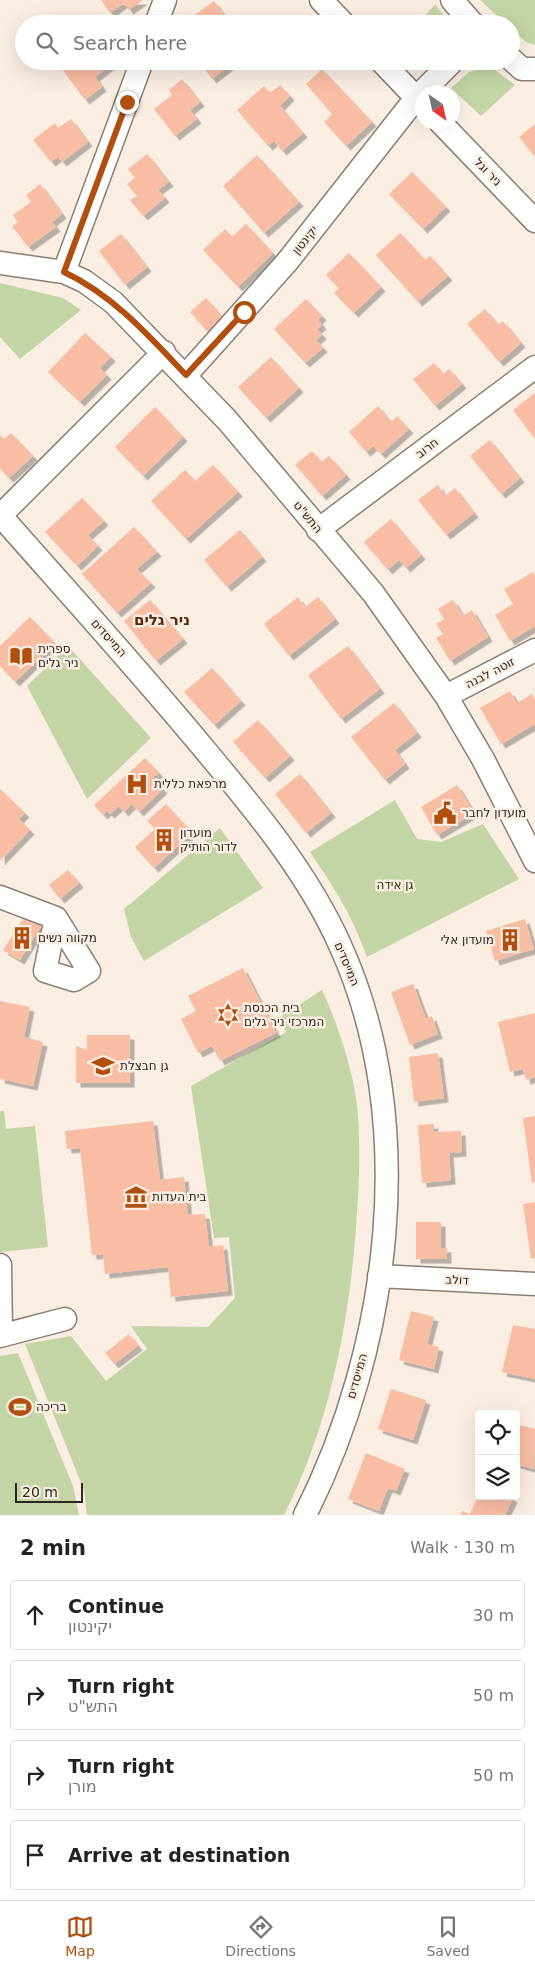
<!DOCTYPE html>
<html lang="en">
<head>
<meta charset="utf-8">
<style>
	:root { --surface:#fff; --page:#f6f6f6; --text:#222; --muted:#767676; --line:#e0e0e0; --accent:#b04f0e }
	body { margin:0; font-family:"DejaVu Sans",Heebo,sans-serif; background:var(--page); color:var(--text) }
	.controls { position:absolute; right:15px; bottom:15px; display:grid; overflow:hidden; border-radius:5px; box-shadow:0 5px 20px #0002 }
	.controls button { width:45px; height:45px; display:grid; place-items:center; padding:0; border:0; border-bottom:1px solid var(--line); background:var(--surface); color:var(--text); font:25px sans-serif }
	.compass { position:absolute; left:415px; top:85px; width:45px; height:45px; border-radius:50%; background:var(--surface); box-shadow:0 5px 20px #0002; rotate:146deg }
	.scale { position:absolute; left:15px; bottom:12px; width:68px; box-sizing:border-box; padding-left:5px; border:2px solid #2b2622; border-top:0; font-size:14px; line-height:18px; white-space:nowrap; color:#2b2622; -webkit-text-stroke:4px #faede2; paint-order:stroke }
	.stop { position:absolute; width:15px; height:15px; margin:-11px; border:4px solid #b04f0e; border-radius:50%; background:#fff }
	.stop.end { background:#b04f0e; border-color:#fff; box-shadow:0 1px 5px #0008 }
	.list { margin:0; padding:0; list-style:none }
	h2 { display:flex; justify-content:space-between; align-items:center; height:65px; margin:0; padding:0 20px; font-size:21px }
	h2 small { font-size:16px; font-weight:400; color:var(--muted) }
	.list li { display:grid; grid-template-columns:32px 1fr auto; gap:15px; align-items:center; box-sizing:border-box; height:70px; margin:0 10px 10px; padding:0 10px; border:1px solid var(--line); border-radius:5px }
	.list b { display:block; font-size:19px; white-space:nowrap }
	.list p { margin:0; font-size:16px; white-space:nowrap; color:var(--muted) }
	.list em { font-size:16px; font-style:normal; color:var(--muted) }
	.icon { flex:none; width:28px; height:28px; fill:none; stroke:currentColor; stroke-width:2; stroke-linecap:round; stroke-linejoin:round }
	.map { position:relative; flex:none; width:535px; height:1515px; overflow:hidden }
	.search { position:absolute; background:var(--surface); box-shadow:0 5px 20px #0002; left:15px; right:15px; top:15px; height:55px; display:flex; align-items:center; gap:12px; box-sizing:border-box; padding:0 18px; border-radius:28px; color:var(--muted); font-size:19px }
	.sheet { height:385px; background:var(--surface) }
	nav { display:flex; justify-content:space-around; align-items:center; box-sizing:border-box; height:70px; border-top:1px solid var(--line); background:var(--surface); font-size:14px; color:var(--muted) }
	nav a { display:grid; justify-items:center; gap:2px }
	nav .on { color:var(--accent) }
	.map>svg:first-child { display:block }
	.green { fill:#c3d5a4 }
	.building { fill:#f9bda4; filter:url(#shadow) }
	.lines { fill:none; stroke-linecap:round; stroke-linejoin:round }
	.minor-casing { stroke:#8a7f75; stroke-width:25 }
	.minor { stroke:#fff; stroke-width:22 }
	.route { stroke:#b04f0e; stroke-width:6 }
	.labels { text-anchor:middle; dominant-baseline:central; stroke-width:5; stroke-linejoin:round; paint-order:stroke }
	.street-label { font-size:12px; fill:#2b2622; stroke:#faede2 }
	.poi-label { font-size:12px; fill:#2b2622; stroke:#faede2; text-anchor:start }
	.park-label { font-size:12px; fill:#253200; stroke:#faede2 }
	.quarter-label { font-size:15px; font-weight:bold; fill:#57270b; stroke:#faede2 }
</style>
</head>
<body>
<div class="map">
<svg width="535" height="1515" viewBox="0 0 535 1515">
	<defs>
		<filter id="shadow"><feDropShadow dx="4.5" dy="4.5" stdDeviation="0" flood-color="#0004"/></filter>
	</defs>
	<rect width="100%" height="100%" fill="#faede2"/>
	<path class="green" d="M480,0h55v45l-9,-3 -15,-13v-5h-5z
		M435,4l15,20h-33l18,-19z
		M482,68l13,2 20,15 -34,31 -30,-28 18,-16z
		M0,283l63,15 18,12 -61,49 -20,-22z
		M68,646l83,92 -64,61 -60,-113z
		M395,800l22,39 24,3 42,-18 36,55 -152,78c-15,-42 -32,-68 -57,-105z
		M220,828l43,60 -119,73 -13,-24 -7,-28z
		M322,990c15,32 31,80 35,115 4,40 2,82 -1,122 -7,97 -27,200 -72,288h-197l-3,-25 -59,-146 46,-8 35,45 41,-32 -16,-23 77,1 27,-29 -6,-61 -15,1 -23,-152 95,-54 -6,-15z
		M0,1111h4l2,18 29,-3 13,121 -48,5z
		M18,1353l55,133 6,29h-79v-159z"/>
	<path class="building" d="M101,0h42l-14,10 -5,-7 -14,10z
		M214,1l17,23h-34l-5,-7z
		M56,61h56l1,2 -18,14 7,10 -17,13z
		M199,61h36l-23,18z
		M322,69l50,53 -26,24 -22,-24 8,-8 -26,-30z
		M182,79l18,23 -10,8 7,9 -22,17 -21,-27 18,-14 -3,-5z
		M280,85l10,11 -10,10 23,27 -21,18 -8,-10 -6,5 -31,-36 27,-24 6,7z
		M71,119l17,23 -26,20 -4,-5 -7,5 -18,-22 22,-17 3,5z
		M535,124v33l-16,-20z
		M147,154l22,28 -11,8 7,8 -22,18 -13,-16 7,-4 -10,-12 8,-6 -7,-9z
		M257,155l42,47 -35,31 -41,-47z
		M412,172l34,35 -23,22 -34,-35z
		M40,184l22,30 -10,8 4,5 -28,20 -16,-21 6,-4 -5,-7 18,-13 -5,-7z
		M246,224l27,29 -35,34 -35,-37 22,-21 7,8z
		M400,233l25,27 5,-4 18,20 -30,26 -42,-47z
		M121,234l26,33 -22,18 -26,-34z
		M349,253l32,34 -27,26 -20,-20 5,-5 -13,-13z
		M206,298l17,19 -16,14 -17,-19z
		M306,299l16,17 -4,4 4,5 -5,4 5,6 -6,5 7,8 -18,15 -31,-34z
		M485,309l13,16 5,-4 18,22 -22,19 -32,-38z
		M85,333l26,24 -11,11 7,7 -27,27 -32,-30z
		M271,357l28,31 -33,30 -28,-31z
		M434,363l9,11 6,-5 13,15 -27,22 -22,-27z
		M535,393v46l-22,-29z
		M378,406l13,16 6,-6 12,13 -28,25 -8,-8 -7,6 -17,-20z
		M155,407l28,30 -40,39 -28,-29z
		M11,433l22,23 -24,22 -9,-9v-34l4,4z
		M490,440l30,38 -19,16 -31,-38z
		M312,451l9,11 8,-6 17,19 -24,21 -27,-31z
		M213,465l25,27 -52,47 -35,-38 34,-31 10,11z
		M438,485l7,11 10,-8 19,25 -28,22 -28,-35z
		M82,498l22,23 -16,14 10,11 -21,20 -32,-34z
		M391,519l30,36 -15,13 -7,-8 -11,10 -24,-28z
		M134,527l23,25 -20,17 14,14 -34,30 -35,-39z
		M240,530l22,27 -35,30 -23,-27z
		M533,572l2,4v50l-25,15 -15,-26 18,-11 -9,-15z
		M298,597l7,10 13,-10 17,22 -46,37 -25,-32z
		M150,600l33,39 -27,22 -32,-40z
		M453,600l10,16 9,-6 16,27 -38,24 -14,-23 7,-4 -7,-10 8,-5 -6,-10z
		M30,617l25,26 -40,39 -15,-16v-20z
		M348,646l32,43 -39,30 -33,-44z
		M212,668l29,33 -27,24 -30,-33z
		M510,691l7,12 15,-9 3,5v25l-34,20 -21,-36z
		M394,703l23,30 -22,17 10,14 -20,16 -34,-43z
		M258,720l32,36 -25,22 -32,-36z
		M145,758l14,15 -7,5 11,11 -24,23 -7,-8 -8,8 -5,-6 -9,8 -3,-3 -4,4 -9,-10z
		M300,774l31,39 -25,20 -31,-39z
		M457,785l17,28 -37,22 -16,-28z
		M0,789l25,24 -6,6 11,11 -30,31z
		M166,804l26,29 -38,35 -19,-21 20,-18 -8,-8z
		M68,870l11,13 -19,16 -11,-14z
		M25,916l16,10 -21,34 -17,-10z
		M525,919l9,30 -39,12 -9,-30z
		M243,968l33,65 -56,28 -8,-15 -14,7 -17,-34 15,-8 -8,-15z
		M413,984l13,35 6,-3 6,18 -28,11 -19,-53z
		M0,1001l30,6 -6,30 19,5 -10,44 -33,-7z
		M535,1013v64l-9,3 -3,-11 -13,3 -12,-50z
		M87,1035h43v48h-54v-37l11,4z
		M438,1053l6,45 -30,4 -5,-45z
		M535,1116v66l-3,1 -9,-65z
		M153,1121l7,59 24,-3 4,38 17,-1 4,33 14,-2 5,46 -57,6 -3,-30 -63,7 -2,-20 -11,1 -12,-107 -13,1 -2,-18z
		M434,1124v8l27,-1 1,21 -13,1 2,27 -29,3 -4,-58z
		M535,1202v56l-4,1 -8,-55z
		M416,1222h25v26h6v11h-31z
		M411,1311l23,6 -7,27 12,3 -5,22 -35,-9z
		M513,1325l22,4v50l-33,-7z
		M129,1334l9,12 -24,18 -9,-11z
		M391,1389l35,11 -13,40 -35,-11z
		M516,1424l19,5 -1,40 -18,-5z
		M366,1453l39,16 -9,22 -8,-3 -9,23 -31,-12z
		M478,1496h31l4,2 -8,17h-45l2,-4 8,3z"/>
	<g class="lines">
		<defs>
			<path id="minor" d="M321,0l23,24
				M452,0l21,24
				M156,24l9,-24
				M511,59l11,10h13
				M381,61l41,43
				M440,122l95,99
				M0,263l64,9 20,9 29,21 114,118 146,173 73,103 37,63 52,102
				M64,272l78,-211
				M186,375l101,-113 129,-164 37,-37
				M0,515c67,76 135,151 200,229 51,61 107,127 140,201 80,175 50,402 -35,570
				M0,516l164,-164
				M318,530l217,-163
				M446,696l89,-46
				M0,897l56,21 33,53 -15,9 -29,-9 11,-53
				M0,1265l1,70
				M379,1276l156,8
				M0,1336l65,-17"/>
		</defs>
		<use href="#minor" class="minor-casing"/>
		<use href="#minor" class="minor"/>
	</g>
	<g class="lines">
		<path class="route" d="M127,102l-63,170c49,23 85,64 122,103l58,-63"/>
	</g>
	<defs>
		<symbol id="library-bare" viewBox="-9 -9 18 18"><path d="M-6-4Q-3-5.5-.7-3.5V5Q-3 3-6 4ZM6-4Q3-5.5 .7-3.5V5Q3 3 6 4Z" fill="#b04f0e" stroke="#faede2" stroke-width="2.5" paint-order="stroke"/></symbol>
		<symbol id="hospital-bare" viewBox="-9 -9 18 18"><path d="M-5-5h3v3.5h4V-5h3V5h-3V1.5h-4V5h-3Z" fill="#b04f0e" stroke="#faede2" stroke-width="2.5" paint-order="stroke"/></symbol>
		<symbol id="civic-bare" viewBox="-9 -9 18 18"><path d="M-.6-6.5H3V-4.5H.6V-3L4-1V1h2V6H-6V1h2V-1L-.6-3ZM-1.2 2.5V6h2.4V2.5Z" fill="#b04f0e" stroke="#faede2" stroke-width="2.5" paint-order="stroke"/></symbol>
		<symbol id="building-bare" viewBox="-9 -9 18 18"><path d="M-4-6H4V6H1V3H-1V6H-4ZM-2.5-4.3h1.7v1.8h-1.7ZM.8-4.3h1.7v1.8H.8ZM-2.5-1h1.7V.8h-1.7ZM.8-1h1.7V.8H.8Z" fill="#b04f0e" stroke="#faede2" stroke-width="2.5" paint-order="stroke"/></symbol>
		<symbol id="synagogue-bare" viewBox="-9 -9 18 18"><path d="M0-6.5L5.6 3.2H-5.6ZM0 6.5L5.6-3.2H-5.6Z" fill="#b04f0e" stroke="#faede2" stroke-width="2.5" paint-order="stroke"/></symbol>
		<symbol id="school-bare" viewBox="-9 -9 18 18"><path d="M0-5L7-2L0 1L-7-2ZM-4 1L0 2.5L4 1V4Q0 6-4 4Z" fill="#b04f0e" stroke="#faede2" stroke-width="2.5" paint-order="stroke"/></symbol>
		<symbol id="museum-bare" viewBox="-9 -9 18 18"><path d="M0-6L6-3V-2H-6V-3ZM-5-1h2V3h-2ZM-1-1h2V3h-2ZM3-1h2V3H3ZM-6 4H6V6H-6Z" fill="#b04f0e" stroke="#faede2" stroke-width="2.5" paint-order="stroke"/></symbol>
		<symbol id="stadium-bare" viewBox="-9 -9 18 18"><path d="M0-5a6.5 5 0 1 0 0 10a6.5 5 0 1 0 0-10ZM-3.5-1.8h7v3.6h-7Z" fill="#b04f0e" stroke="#faede2" stroke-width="2.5" paint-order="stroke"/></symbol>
	</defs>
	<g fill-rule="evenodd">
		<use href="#library-bare" x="5" y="640" width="32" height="32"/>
		<use href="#hospital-bare" x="121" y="768" width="32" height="32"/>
		<use href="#civic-bare" x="429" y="797" width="32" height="32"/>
		<use href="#building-bare" x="148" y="824" width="32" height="32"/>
		<use href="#building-bare" x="6" y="922" width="32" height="32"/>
		<use href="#building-bare" x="494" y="924" width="32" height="32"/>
		<use href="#synagogue-bare" x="212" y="999" width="32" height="32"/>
		<use href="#school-bare" x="87" y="1050" width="32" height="32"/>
		<use href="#museum-bare" x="120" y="1181" width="32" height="32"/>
		<use href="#stadium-bare" x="4" y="1391" width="32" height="32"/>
	</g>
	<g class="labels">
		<g class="street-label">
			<text transform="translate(488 172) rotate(46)">ניר וגל</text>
			<text transform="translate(305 240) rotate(-51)">יקינטון</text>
			<text transform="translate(427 448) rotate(-37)">חרוב</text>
			<text transform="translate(308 517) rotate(50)">התש"ט</text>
			<text transform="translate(109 638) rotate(48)">המייסדים</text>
			<text transform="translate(490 673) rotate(-27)">זוטה לבנה</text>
			<text transform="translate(347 964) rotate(67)">המייסדים</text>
			<text transform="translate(457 1280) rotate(3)">דולב</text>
			<text transform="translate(357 1376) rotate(-74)">המייסדים</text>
		</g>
		<g class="poi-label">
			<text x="38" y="649">ספרית<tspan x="38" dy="14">ניר גלים</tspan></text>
			<text x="154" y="784">מרפאת כללית</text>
			<text x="462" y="813">מועדון לחבר</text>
			<text x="180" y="833">מועדון<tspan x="180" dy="14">לדור הותיק</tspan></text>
			<text x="38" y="938">מקווה נשים</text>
			<text x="494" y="940" text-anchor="end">מועדון אלי</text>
			<text x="244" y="1008">בית הכנסת<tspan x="244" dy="14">המרכזי ניר גלים</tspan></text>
			<text x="120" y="1066">גן חבצלת</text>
			<text x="152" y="1197">בית העדות</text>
			<text x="36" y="1407">בריכה</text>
		</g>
		<g class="park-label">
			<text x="395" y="885">גן אידה</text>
		</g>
		<g class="quarter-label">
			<text x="162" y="620">ניר גלים</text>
		</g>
	</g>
</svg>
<div class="controls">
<button><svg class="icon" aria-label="locate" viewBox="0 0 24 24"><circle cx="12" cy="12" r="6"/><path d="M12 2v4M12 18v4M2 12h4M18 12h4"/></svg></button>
<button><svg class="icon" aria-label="layers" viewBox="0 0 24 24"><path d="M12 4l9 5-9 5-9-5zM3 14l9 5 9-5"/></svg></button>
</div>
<svg class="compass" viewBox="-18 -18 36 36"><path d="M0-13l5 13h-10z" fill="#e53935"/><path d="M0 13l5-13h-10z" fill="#767676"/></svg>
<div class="scale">20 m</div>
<div class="stop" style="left:244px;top:312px"></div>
<div class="stop end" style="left:127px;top:102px"></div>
<div class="search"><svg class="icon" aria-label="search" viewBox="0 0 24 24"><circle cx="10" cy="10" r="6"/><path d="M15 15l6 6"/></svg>Search here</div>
</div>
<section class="sheet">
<h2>2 min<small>Walk · 130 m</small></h2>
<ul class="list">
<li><svg class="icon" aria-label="ahead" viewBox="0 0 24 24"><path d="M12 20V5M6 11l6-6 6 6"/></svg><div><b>Continue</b><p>יקינטון</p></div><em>30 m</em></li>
<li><svg class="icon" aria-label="right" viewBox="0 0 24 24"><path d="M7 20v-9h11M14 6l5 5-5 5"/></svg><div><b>Turn right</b><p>התש&quot;ט</p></div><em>50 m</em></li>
<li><svg class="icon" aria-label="right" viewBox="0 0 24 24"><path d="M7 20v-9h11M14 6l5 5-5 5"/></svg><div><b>Turn right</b><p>מורן</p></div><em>50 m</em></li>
<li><svg class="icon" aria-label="arrive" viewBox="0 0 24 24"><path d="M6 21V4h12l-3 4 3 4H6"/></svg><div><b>Arrive at destination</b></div></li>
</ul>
</section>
<nav>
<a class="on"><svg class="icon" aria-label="map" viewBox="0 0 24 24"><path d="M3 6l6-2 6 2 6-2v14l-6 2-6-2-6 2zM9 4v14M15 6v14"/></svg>Map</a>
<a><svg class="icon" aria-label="directions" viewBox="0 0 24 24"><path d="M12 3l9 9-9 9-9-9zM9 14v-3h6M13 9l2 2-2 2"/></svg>Directions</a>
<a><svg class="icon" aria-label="saved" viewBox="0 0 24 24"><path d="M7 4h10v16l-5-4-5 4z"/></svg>Saved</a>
</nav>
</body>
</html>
